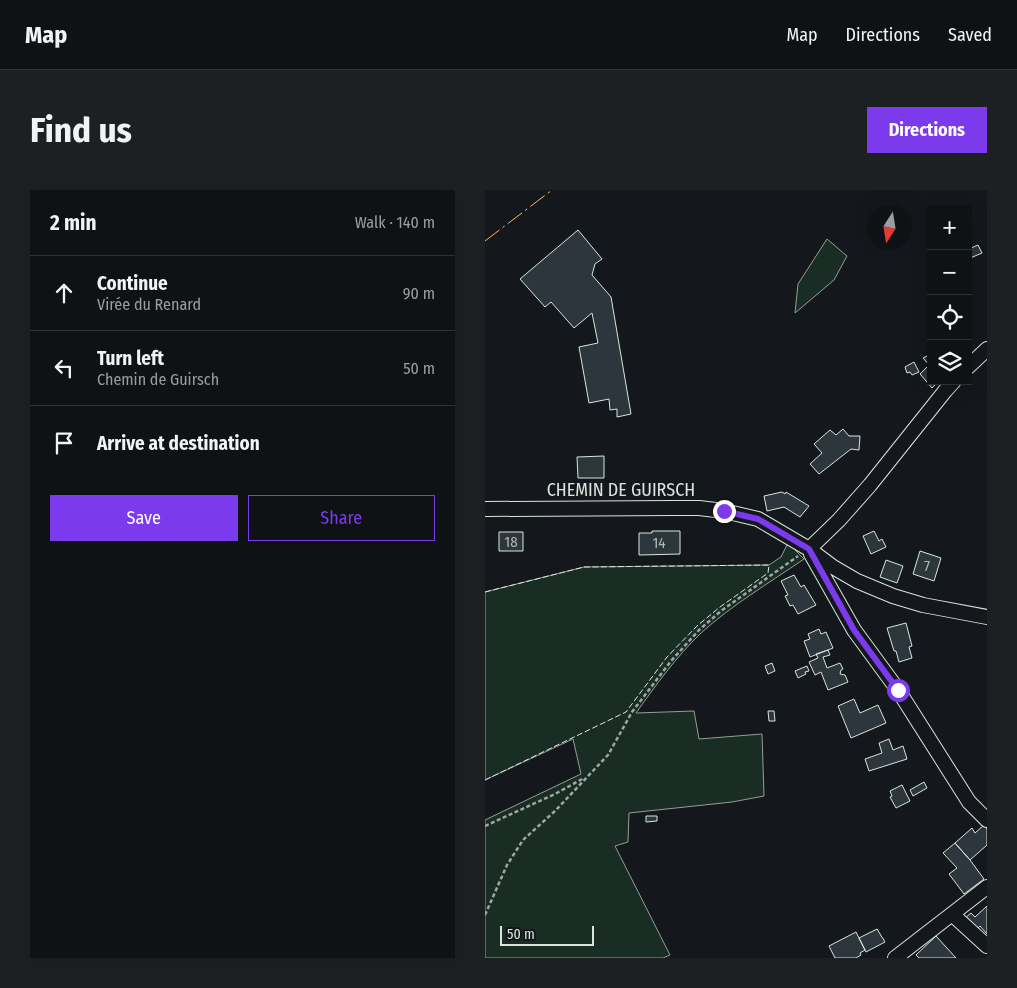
<!DOCTYPE html>
<html lang="en">
<head>
<meta charset="utf-8">
<style>
	:root { --surface:#0f1215; --page:#1d2022; --text:#f1f3f6; --muted:#9b9ea0; --line:#2f3234; --accent:#7c3aed }
	body { margin:0; font-family:"Fira Sans Condensed",sans-serif; background:var(--page); color:var(--text) }
	.controls { position:absolute; right:15px; top:15px; display:grid; overflow:hidden; border-radius:0px; box-shadow:0 5px 20px #0002 }
	.controls button { width:45px; height:45px; display:grid; place-items:center; padding:0; border:0; border-bottom:1px solid var(--line); background:var(--surface); color:var(--text); font:25px sans-serif }
	.compass { position:absolute; left:382px; top:15px; width:45px; height:45px; border-radius:50%; background:var(--surface); box-shadow:0 5px 20px #0002; rotate:192deg }
	.scale { position:absolute; left:15px; bottom:12px; width:94px; box-sizing:border-box; padding-left:5px; border:2px solid #d8e6dc; border-top:0; font-size:14px; line-height:18px; white-space:nowrap; color:#d8e6dc; -webkit-text-stroke:4px #14181c; paint-order:stroke }
	.stop { position:absolute; width:15px; height:15px; margin:-11px; border:4px solid #7c3aed; border-radius:50%; background:#fff }
	.stop.end { background:#7c3aed; border-color:#fff; box-shadow:0 1px 5px #0008 }
	.list { margin:0; padding:0; list-style:none }
	h2 { display:flex; justify-content:space-between; align-items:center; height:65px; margin:0; padding:0 20px; font-size:21px }
	h2 small { font-size:16px; font-weight:400; color:var(--muted) }
	.list li { display:grid; grid-template-columns:32px 1fr auto; gap:15px; align-items:center; box-sizing:border-box; height:75px; padding:0 20px; border-top:1px solid var(--line) }
	.list b { display:block; font-size:19px; white-space:nowrap }
	.list p { margin:0; font-size:16px; white-space:nowrap; color:var(--muted) }
	.list em { font-size:16px; font-style:normal; color:var(--muted) }
	.actions { display:flex; gap:10px; padding:15px 20px }
	.actions a { flex:1; padding:11px 0; border:1px solid var(--accent); border-radius:0px; text-align:center; font-size:18px; color:var(--accent) }
	.actions .main { background:var(--accent); color:#fff }
	.icon { flex:none; width:28px; height:28px; fill:none; stroke:currentColor; stroke-width:2; stroke-linecap:round; stroke-linejoin:round }
	.map { position:relative; flex:none; width:502px; height:768px; overflow:hidden; border-radius:0px }
	header { display:flex; align-items:center; gap:30px; box-sizing:border-box; height:70px; padding:0 25px; background:var(--surface); border-bottom:1px solid var(--line) }
	header strong { font-size:24px }
	nav { display:flex; gap:28px; margin-inline-start:auto; font-size:18px }
	.intro { display:flex; align-items:center; justify-content:space-between; box-sizing:border-box; height:120px; padding:0 30px }
	h1 { margin:0; font-size:35px }
	.button { padding:12px 22px; border-radius:0px; background:var(--accent); color:#fff; font-size:18px; font-weight:700 }
	main { display:flex; gap:30px; padding:0 30px }
	aside { flex:1; background:var(--surface); border-radius:0px; box-shadow:0 5px 20px #0002 }
	.map>svg:first-child { display:block }
	.green { fill:#1a2d24; stroke:#939e99 }
	.building { fill:#2c363c; stroke:#d8e6dc }
	.lines { fill:none; stroke-linecap:round; stroke-linejoin:round }
	.minor-casing { stroke:#d8e6dc; stroke-width:16 }
	.path { stroke:#9da8a2; stroke-width:2.5; stroke-dasharray:4 2.5; stroke-linecap:butt }
	.minor { stroke:#14181c; stroke-width:14 }
	.fence { stroke:#d8e6dc; stroke-width:1; stroke-dasharray:6 2.5; stroke-linecap:butt }
	.power { stroke:#ffb74d; stroke-width:1; stroke-dasharray:18 4 2.5 4; stroke-linecap:butt }
	.route { stroke:#7c3aed; stroke-width:6 }
	.labels { text-anchor:middle; dominant-baseline:central; stroke-width:4; stroke-linejoin:round; paint-order:stroke }
	.number-label { font-size:15px; fill:#adbab4 }
	.street-label { font-size:18px; fill:#d8e6dc; stroke:#14181c }
</style>
</head>
<body>
<header>
<strong>Map</strong>
<nav><a>Map</a><a>Directions</a><a>Saved</a></nav>
</header>
<div class="intro"><h1>Find us</h1><a class="button">Directions</a></div>
<main>
<aside>
<h2>2 min<small>Walk · 140 m</small></h2>
<ul class="list">
<li><svg class="icon" aria-label="ahead" viewBox="0 0 24 24"><path d="M12 20V5M6 11l6-6 6 6"/></svg><div><b>Continue</b><p>Virée du Renard</p></div><em>90 m</em></li>
<li><svg class="icon" aria-label="left" viewBox="0 0 24 24"><path d="M17 20v-9H6M10 6l-5 5 5 5"/></svg><div><b>Turn left</b><p>Chemin de Guirsch</p></div><em>50 m</em></li>
<li><svg class="icon" aria-label="arrive" viewBox="0 0 24 24"><path d="M6 21V4h12l-3 4 3 4H6"/></svg><div><b>Arrive at destination</b></div></li>
</ul>
<div class="actions"><a class="main">Save</a><a>Share</a></div>
</aside>
<div class="map">
<svg width="502" height="768" viewBox="0 0 502 768">
	<rect width="100%" height="100%" fill="#14181c"/>
	<path class="green" d="M342,49l20,17 -13,24 -39,33 3,-29z
		M303,353l16,16c-35,24 -72,46 -103,74 -25,24 -45,52 -65,80l58,-2 5,28 63,-5 2,62 -32,6 -103,11 -1,29 -13,4 55,109 -7,3h-178v-138l96,-46 -8,-35 -88,41v-188l99,-25 185,-2 12,-8z"/>
	<path class="building" d="M93,40l24,29 -7,5 -3,11 19,22 20,117 -14,3v-8l-7,1 -1,-11 -20,4 -10,-56 19,-4 -6,-30 -18,15 -23,-26 -6,5 -25,-28z
		M483,53l3,5 7,-3 4,8 -14,6z
		M446,164v27h8l-7,7 -12,-14 9,-9 -6,-7z
		M429,172l5,10 -7,3 -2,-3 -3,1 -2,-6z
		M358,239l6,7h11l-1,14 -8,-1 -32,25 -9,-10 12,-11 -8,-9 16,-14 6,5z
		M119,266v22h-26l-1,-21z
		M297,302l3,2 1,-2 23,14 -9,11 -16,-10 -17,4 -3,-15z
		M167,341h28v23l-41,1v-22h13z
		M389,341l5,10 3,-2 4,8 -15,7 -8,-18z
		M14,342h24v19h-24z
		M435,361l21,7 -7,23 -21,-7z
		M401,370l17,6 -6,17 -17,-6z
		M309,385l7,12 3,-2 12,20 -18,9 -5,-9 -3,1 -5,-10 3,-1 -7,-14z
		M421,433l6,23 -3,1 3,11 -13,4 -3,-11h-2l-7,-23z
		M334,439l2,5 5,-2 7,16 -23,9 -6,-16 6,-2 -2,-5z
		M343,460l2,5 -7,2 4,11 13,-5 3,6 -2,1 -1,4 5,1 3,7 -20,8 -7,-18 -6,3 -6,-13 9,-4 -2,-4z
		M287,473l3,8 -7,3 -3,-8z
		M322,476l2,5 -4,1 1,2 -8,4 -3,-7z
		M369,509l6,14 18,-8 8,18 -35,15 -13,-32z
		M283,521h6l1,10h-6z
		M404,549l4,11 10,-4 4,13 -38,12 -4,-12 17,-6 -3,-10z
		M439,592l3,6 -14,8 -3,-6z
		M417,595l8,16 -14,7 -6,-11 2,-1 -2,-5z
		M161,626h11v5l-11,1z
		M499,635l3,4v16l-17,15 -15,-17 17,-15 3,5z
		M470,653l15,17 14,19 -20,15 -15,-20 8,-6 -14,-15z
		M502,716v28l-7,-8 -5,5 -11,-12 7,-6 4,4z
		M392,739l8,13 -19,10 -7,-14z
		M371,742l9,18 -5,3 1,2 -5,3h-21l-6,-12z
		M451,746l20,22h-37l-3,-3z"/>
	<g class="lines">
		<defs>
			<path id="minor" d="M483,177l19,-18
				M0,319l189,-1h25l25,3 34,8 51,30 24,18 24,14 36,15 30,9 64,12
				M324,359l30,-29 31,-35 75,-94 9,-10
				M326,364l43,76 44,60 71,112 18,18
				M467,724l35,32
				M410,768l92,-71"/>
		</defs>
		<use href="#minor" class="minor-casing"/>
		<path class="path" d="M0,636l70,-32 29,-16
			M0,725l22,-50 16,-25 32,-29 53,-56 24,-43 39,-51 28,-31 22,-19 77,-55"/>
		<use href="#minor" class="minor"/>
		<path class="fence" d="M0,402l99,-25 185,-2 -1,8 -48,34 -23,19 -30,31 -41,55 -141,68"/>
		<path class="power" d="M0,51l67,-51"/>
	</g>
	<g class="lines">
		<path class="route" d="M239,321l34,8 51,30 45,81 44,60"/>
	</g>
	<g class="labels">
		<g class="number-label">
			<text x="26" y="352">18</text>
			<text x="174" y="353">14</text>
			<text x="442" y="376">7</text>
		</g>
		<g class="street-label">
			<text x="136" y="300">CHEMIN DE GUIRSCH</text>
		</g>
	</g>
</svg>
<div class="controls">
<button>+</button>
<button>−</button>
<button><svg class="icon" aria-label="locate" viewBox="0 0 24 24"><circle cx="12" cy="12" r="6"/><path d="M12 2v4M12 18v4M2 12h4M18 12h4"/></svg></button>
<button><svg class="icon" aria-label="layers" viewBox="0 0 24 24"><path d="M12 4l9 5-9 5-9-5zM3 14l9 5 9-5"/></svg></button>
</div>
<svg class="compass" viewBox="-18 -18 36 36"><path d="M0-13l5 13h-10z" fill="#e53935"/><path d="M0 13l5-13h-10z" fill="#9b9ea0"/></svg>
<div class="scale">50 m</div>
<div class="stop" style="left:413px;top:500px"></div>
<div class="stop end" style="left:239px;top:321px"></div>
</div>
</main>
</body>
</html>
